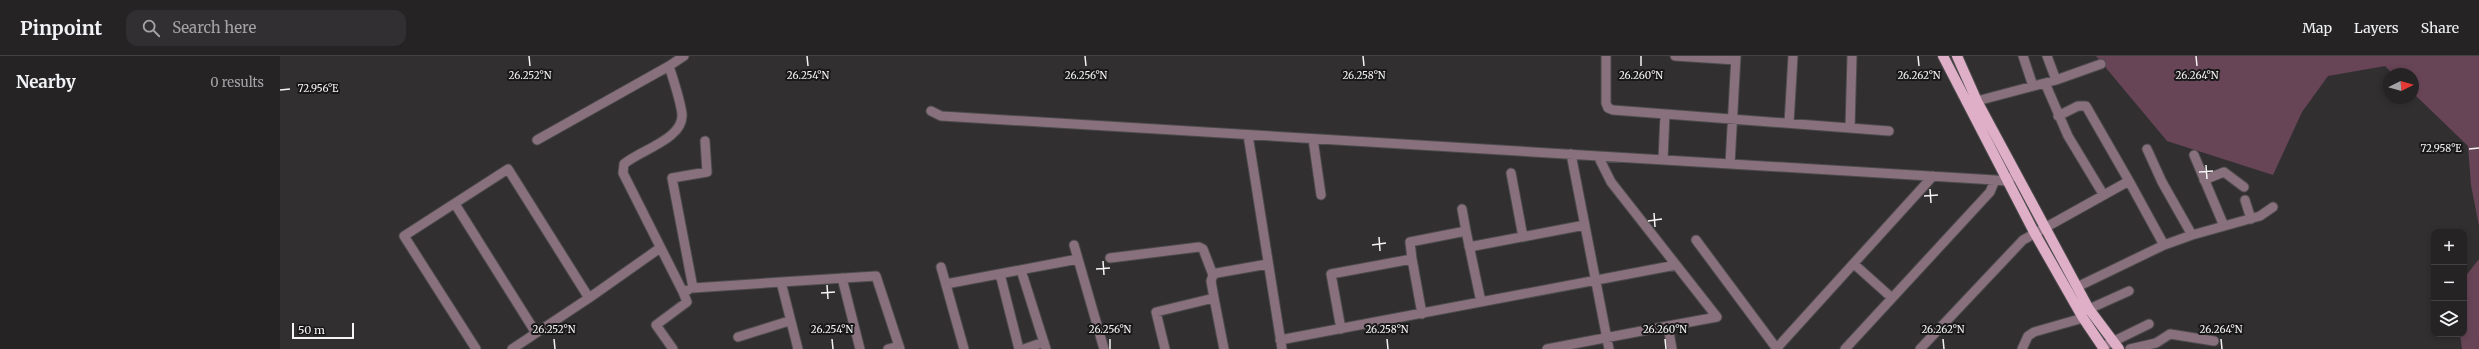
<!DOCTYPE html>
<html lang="en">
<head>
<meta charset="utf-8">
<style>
	:root { --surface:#262325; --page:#322f32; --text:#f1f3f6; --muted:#a4a4a7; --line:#424042 }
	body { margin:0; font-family:Merriweather,serif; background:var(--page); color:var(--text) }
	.controls { position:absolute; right:12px; bottom:12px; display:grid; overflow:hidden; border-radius:8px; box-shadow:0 2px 6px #0003 }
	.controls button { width:36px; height:36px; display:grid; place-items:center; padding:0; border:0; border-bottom:1px solid var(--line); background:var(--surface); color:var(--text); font:20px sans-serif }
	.compass { position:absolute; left:2103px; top:12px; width:36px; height:36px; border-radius:50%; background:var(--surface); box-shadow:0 2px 6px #0003; rotate:85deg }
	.scale { position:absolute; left:12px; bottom:10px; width:62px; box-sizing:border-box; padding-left:4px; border:2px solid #f6f4f5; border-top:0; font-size:11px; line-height:14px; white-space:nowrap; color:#f6f4f5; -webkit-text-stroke:3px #191818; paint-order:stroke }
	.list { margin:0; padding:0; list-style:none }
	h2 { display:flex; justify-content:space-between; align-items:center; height:52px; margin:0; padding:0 16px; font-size:17px }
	h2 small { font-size:13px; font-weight:400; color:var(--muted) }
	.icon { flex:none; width:22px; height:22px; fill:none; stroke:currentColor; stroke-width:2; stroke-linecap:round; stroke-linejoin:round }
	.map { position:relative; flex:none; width:2199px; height:293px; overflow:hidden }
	header { display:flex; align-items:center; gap:24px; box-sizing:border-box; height:56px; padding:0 20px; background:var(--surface); border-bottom:1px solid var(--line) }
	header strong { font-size:19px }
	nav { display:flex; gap:22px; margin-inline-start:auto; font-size:14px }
	.search { width:280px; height:36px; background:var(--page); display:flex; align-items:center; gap:10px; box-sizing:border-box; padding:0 14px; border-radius:12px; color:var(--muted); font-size:15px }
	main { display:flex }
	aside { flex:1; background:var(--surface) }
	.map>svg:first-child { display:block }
	.green { fill:#674557 }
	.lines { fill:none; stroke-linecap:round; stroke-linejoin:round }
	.minor-casing { stroke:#4d4b4c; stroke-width:11 }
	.major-casing { stroke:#4d4b4c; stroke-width:12 }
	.minor { stroke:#88707c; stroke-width:9 }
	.major { stroke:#dfafc8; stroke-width:10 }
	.ticks { fill:none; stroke:#f6f4f5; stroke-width:1.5 }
	.ticks-label { font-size:10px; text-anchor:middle; fill:#f6f4f5; stroke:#191818; stroke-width:4; stroke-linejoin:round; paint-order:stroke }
</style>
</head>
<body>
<header>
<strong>Pinpoint</strong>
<div class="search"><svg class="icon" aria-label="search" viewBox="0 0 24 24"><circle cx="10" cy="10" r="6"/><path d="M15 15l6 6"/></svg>Search here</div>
<nav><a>Map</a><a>Layers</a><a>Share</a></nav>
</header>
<main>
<aside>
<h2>Nearby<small>0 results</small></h2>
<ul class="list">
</ul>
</aside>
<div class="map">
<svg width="2199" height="293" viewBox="0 0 2199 293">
	<rect width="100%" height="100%" fill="#322f31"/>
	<path class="green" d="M1816,0h383v170l-8,-41 -3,-39 -55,-53v-19h-20l-8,-8 -57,10 -26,36 -29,63 -106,-34z
		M2199,203v90h-17l-2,-15h4v-56z"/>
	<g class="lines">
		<defs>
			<path id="minor" d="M1326,0v47l2,5 5,2 276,21
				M1395,0l61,4
				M1743,0l10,30
				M1767,0l9,24 -11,3 23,53 35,58
				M1776,24l45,-16
				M1697,45l68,-18
				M651,55l10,5 1054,64 10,1 7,-4
				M1778,60l20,-10h8l43,75
				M1509,67l4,-67
				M1570,72l2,-72
				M968,79l34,214
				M1033,83l8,56
				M257,84l132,-74
				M425,85l2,31 -35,6 21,110 88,-6 17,67
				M1867,93l15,33 30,53 68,-19 13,-9
				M1291,98l38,195
				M1914,99l30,71
				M1318,100l13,26 106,135 -49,9
				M1383,104l2,-46
				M1450,108l6,-108
				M1231,117l12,64
				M1924,124l20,-8 20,15
				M1965,144l6,19
				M175,148l81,129
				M1182,153l4,22
				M1416,184l81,109
				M794,189l30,104
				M1884,189l28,-10
				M1189,191l116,-22
				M830,202l89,-11 4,2 10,26
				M1132,203l-2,-17 56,-11 15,71
				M1574,208l38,34
				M661,211l23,82
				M741,214l25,79
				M720,218l19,75
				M562,222l18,71
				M501,226l95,-6 24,73
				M666,228l132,-25
				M403,236l-60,-119 1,-9c16,-14 60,-25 58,-50 -2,-15 -8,-32 -13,-48l15,-10
				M309,242l71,-50
				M934,242l-3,-17 2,-6 4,-2 51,-9
				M1809,253l40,-18
				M1061,273l-10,-55 81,-15 10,55
				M458,281l51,-16
				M1000,284l396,-75
				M1822,291l47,-23
				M196,293l-72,-113 104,-67 81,129 -77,51
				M393,293l-17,-24 31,-23 -4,-10 5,-2
				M608,293l11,-3
				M744,293l20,-7
				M885,293l-9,-37 58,-14 10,51
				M1267,293l121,-23 4,23
				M1496,293l157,-173
				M1565,293l145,-157 5,-12
				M1640,293l103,-109 106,-59 35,64 -87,42
				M1742,293l6,-13 6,-4 49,-14
				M1850,293l26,-6 14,-9 44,7"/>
			<path id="major" d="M1663,0l91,176 49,86 21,31
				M1677,0l20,45 112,208 30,40"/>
		</defs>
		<use href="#minor" class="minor-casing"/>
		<use href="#major" class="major-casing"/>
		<use href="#minor" class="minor"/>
		<use href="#major" class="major"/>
	</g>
	<path class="ticks" d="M249,0l1,10M527,0l1,10M805,0l1,10M1083,0l1,10M1361,0v10M1638,0l1,10M1916,0l1,10M0,34l10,-1M2189,93l10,-1M1926,109l1,14M1919,116l14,-1M1650,133l1,14M1644,140l14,-1M1374,157l1,14M1368,165l14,-2M1099,181l1,14M1092,189l14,-2M823,205l1,14M816,213l14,-1M547,229l1,14M541,237l14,-1M274,283l1,10M552,283l1,10M830,283v10M1107,283l1,10M1385,283l1,10M1663,283l1,10M1941,283l1,10"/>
	<g class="ticks-label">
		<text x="250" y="23">26.252°N</text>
		<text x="528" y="23">26.254°N</text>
		<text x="806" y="23">26.256°N</text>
		<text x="1084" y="23">26.258°N</text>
		<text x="1361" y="23">26.260°N</text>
		<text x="1639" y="23">26.262°N</text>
		<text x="1917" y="23">26.264°N</text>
		<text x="38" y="36">72.956°E</text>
		<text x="2161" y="96">72.958°E</text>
		<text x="274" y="277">26.252°N</text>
		<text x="552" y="277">26.254°N</text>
		<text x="830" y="277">26.256°N</text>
		<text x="1107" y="277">26.258°N</text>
		<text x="1385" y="277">26.260°N</text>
		<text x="1663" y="277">26.262°N</text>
		<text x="1941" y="277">26.264°N</text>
	</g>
</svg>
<div class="controls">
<button>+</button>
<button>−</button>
<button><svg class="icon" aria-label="layers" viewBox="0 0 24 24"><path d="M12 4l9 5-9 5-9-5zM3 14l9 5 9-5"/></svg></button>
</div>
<svg class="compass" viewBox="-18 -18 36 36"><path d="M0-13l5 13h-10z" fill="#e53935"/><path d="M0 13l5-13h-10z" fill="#a4a4a7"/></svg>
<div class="scale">50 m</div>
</div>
</main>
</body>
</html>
